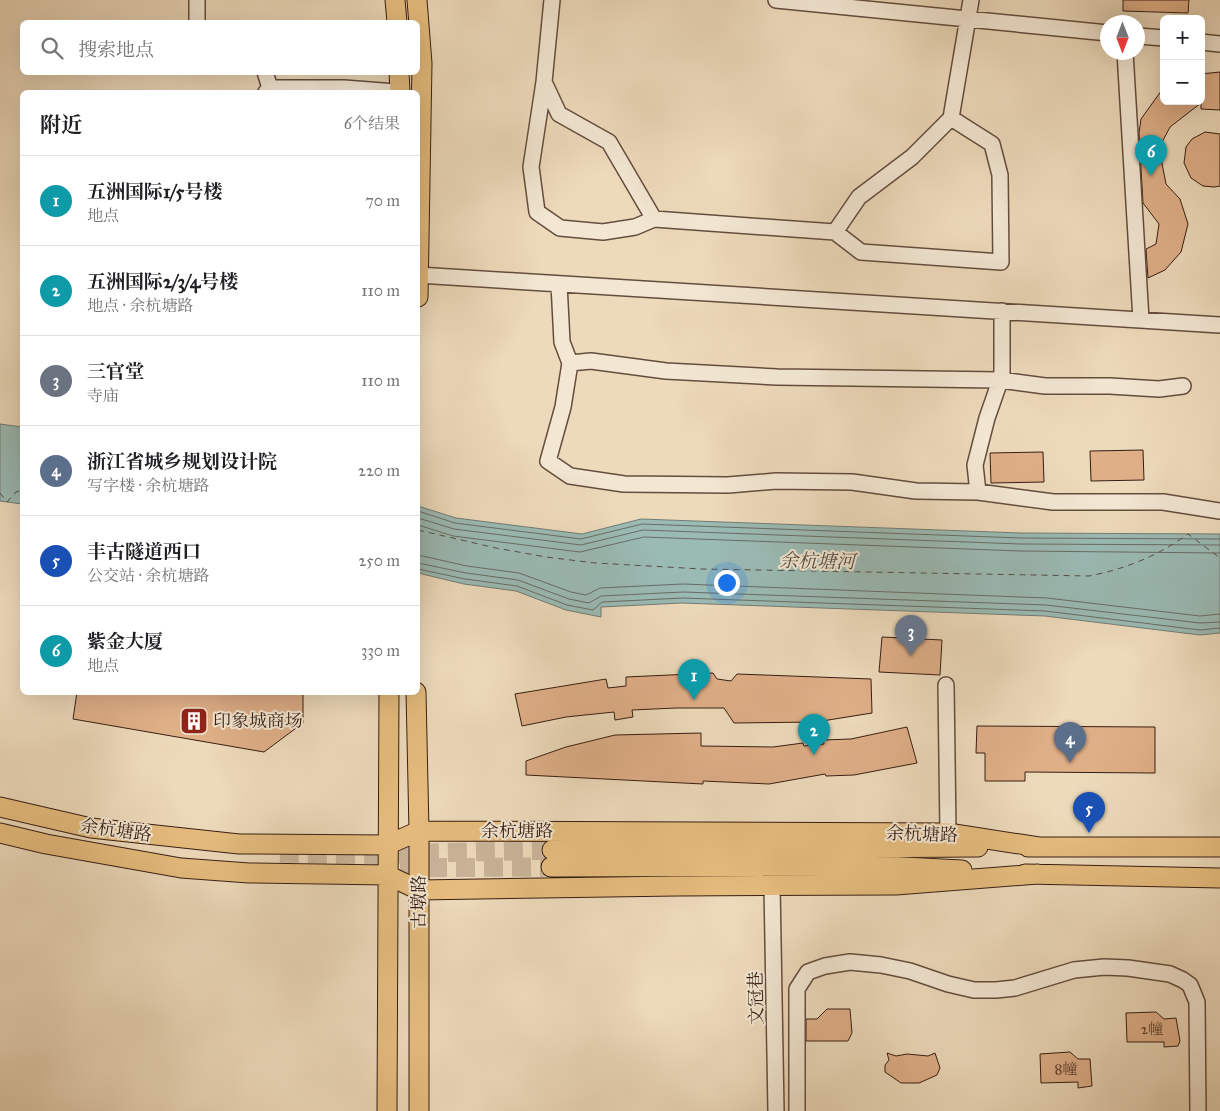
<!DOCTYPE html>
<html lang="zh">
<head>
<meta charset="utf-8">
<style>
	:root { --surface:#fff; --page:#f6f6f6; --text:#202124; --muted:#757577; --line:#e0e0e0; --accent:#ea580c }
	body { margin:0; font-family:"IM FELL Great Primer","Noto Serif SC",serif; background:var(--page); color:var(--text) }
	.controls { position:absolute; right:15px; top:15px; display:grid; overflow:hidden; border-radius:8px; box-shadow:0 5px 20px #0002 }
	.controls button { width:45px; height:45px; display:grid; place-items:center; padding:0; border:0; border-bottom:1px solid var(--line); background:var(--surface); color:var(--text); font:25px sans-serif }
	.compass { position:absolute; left:1100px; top:15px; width:45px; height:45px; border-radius:50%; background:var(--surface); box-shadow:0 5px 20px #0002; rotate:180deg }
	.you { position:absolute; left:726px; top:582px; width:18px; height:18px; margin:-12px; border:4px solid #fff; border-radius:50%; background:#1a73e8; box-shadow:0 0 0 8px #1a73e833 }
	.badge { display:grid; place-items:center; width:32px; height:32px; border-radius:50%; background:var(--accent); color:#fff; font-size:16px; font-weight:700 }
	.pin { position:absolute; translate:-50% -41px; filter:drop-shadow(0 1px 2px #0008) }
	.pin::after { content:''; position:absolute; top:26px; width:18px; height:15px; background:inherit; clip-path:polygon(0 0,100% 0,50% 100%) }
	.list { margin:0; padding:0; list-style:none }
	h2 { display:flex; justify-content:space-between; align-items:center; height:65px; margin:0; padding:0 20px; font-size:21px }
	h2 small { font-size:16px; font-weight:400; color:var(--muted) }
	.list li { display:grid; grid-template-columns:32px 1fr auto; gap:15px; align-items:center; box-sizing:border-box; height:90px; padding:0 20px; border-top:1px solid var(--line) }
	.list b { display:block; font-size:19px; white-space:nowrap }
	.list p { margin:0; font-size:16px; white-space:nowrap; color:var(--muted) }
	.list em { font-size:16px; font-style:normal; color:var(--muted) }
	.icon { flex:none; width:28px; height:28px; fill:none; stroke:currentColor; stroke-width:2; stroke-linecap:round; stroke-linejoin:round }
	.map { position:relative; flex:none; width:1220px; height:1111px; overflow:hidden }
	.search { position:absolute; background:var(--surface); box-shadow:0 5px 20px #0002; left:20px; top:20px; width:400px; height:55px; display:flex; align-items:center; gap:12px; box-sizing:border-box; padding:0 18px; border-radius:8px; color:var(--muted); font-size:19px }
	.panel { position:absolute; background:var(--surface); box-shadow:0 5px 20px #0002; left:20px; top:90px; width:400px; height:605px; border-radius:8px }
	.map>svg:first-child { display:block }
	.water { fill:#9abab4; stroke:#727c74 }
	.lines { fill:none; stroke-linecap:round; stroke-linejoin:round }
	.shore { stroke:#686c64; stroke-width:1 }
	.ferry { stroke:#554d43; stroke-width:1; stroke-dasharray:6 5; stroke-linecap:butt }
	.building { fill:#dfaf88; stroke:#371e13 }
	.major-tunnel { stroke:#c9b499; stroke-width:19; stroke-dasharray:19 9; stroke-linecap:butt }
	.minor-casing { stroke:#644d3d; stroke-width:18 }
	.major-casing { stroke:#371e13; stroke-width:21 }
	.minor { stroke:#f3e7d3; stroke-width:15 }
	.major { stroke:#e6bd7e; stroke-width:19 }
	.labels { text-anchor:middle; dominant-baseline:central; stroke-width:4; stroke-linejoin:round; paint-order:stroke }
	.number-label { font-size:15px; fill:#614230 }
	.poi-label { font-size:18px; fill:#371e13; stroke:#f3e7d3; text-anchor:start }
	.street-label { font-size:18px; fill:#371e13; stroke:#f3e7d3 }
	.water-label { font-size:19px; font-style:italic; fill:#554d43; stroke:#f3e7d3 }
</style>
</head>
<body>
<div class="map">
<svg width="1220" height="1111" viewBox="0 0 1220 1111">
	<rect width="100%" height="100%" fill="#eddabb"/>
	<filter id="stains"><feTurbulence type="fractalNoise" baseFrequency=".004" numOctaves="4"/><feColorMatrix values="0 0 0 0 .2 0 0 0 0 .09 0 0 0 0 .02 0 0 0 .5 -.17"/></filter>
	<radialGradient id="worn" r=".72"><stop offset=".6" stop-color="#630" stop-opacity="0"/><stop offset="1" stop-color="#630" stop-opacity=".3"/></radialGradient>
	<path class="water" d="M0,424l22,3v77l-22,-3z
		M418,506l38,12 126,16 59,-15 380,14 199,1v99l-20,2 -155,-19 -363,-13 -81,4v10l-35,-7 -50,-19 -52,-7 -46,-11z"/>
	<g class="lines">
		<path class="shore" d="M418,511l37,12 126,16 61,-15 378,14 200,1
			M418,518l36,11 127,16 62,-15 377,14 200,1
			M418,525l35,11 127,16 64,-15 376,14 200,2
			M418,555l49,11 52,7 52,19 15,3 14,-7 83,-4 364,14 153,18 20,-2
			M418,563l48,10 52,7 51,19 20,4 12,-7 82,-4 363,13 154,18 20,-1
			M418,569l47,10 52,7 50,19 26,5 9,-8 81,-4 362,13 155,19 20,-2"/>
		<path class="ferry" d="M0,493l7,9 9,-10 6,-2
			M418,530l78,18 50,9 49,6 107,6 387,7c36,-7 69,-20 99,-42l32,24"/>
	</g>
	<path class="building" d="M1123,0h66l-1,13 -65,-2z
		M1220,72v38l-19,-1v-6l-31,24 -11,21 7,36 14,15 8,25 -7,28 -16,18 -17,8 -2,-29 10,-5 3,-20 -16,-21 -4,-70 2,-14 23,-32v14h37v-27z
		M1205,132l15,2v52l-6,1 -11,-1 -12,-8 -7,-15 2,-16 6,-8z
		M1143,450l1,30 -53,1 -1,-30z
		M1043,452l1,30 -53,1 -1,-30z
		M882,637l60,3 -2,35 -61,-3z
		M713,673l4,6 14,2 6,-7 134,5 1,34 -56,9 -82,1 -10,-15h-48l-44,2 1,7 -18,3 -1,-8 -48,5 -44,9 -7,-32 91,-15 2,9 18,-2v-9z
		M77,692h226v31l-39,29 -191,-33z
		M977,726l178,1v46l-130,-1v9h-40v-28h-9z
		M907,727l10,36 -63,12 -28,1 -1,-2 -56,10 -66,-3v3l-177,-9v-14l40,-14 49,-12 86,-2v13l72,1 30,-4 1,3 20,-2 -1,-4 28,-1z
		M827,1009h23l2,24 -4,8h-42v-22h11z
		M1156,1012l8,7 12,-1 4,23 -2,5 -14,1v-5h-37l-1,-29z
		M1070,1052l8,7h12l2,27 -14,2v-6l-37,1 -1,-29z
		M887,1053l9,3 11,-2 21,2 7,-3 5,15 -3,7 -18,8h-18l-16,-11v-7l4,-5z"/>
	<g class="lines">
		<path class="major-tunnel" d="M280,853l67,2 205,-5
			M372,868l179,-1"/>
		<defs>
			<path id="minor" d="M552,0l-8,82 15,32 50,28 45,77 181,13 24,-35 53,-40 39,-39
				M776,0l332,33
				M197,22v-22
				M1138,36l26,2
				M1201,42l19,2
				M1125,52l16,268
				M265,72l5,16
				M544,82l-13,85 6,45 23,16 43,4 32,-5 19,-8
				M266,92l4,-4h74l52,4
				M835,232l26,20 140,10 -1,-87 -8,-31 -41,-26 20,-118
				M418,275l802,50
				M559,284l3,58 8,21 -7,44 -15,54 22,15 54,8 104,1 48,-4 76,1 64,9 62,1 75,10h110l57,9
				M570,363l21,-2 75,10 111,6 223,3 45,6h65l49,3 24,-3
				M978,492l-3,-27 12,-47 15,-43v-64
				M946,685l2,148
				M772,885l4,226
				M797,1111v-122l11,-17 17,-6 25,-4 31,3 29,6 38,13 26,6h22l19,-2 59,-18 30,-3 24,1 42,6 13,6 7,5 7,17 1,109"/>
			<path id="major" d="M395,0l2,22
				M417,0l5,63 -4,234
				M399,72l1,20
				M416,692l3,139v280
				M0,807l91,21 148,16 148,1 32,-14 529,2 91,14
				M0,833l46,11 135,24 68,5 138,2 32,15 258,-4 219,-1 142,-11
				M1028,847h192
				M552,850l426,-3
				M551,867l333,-1 78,4
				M1025,874l195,4
				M387,1111l2,-419"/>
		</defs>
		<use href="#minor" class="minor-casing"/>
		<use href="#major" class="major-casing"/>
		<use href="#minor" class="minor"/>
		<use href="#major" class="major"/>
	</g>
	<defs>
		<symbol id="building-square" viewBox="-11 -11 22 22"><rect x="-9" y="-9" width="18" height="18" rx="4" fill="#8f2418" stroke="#f3e7d3"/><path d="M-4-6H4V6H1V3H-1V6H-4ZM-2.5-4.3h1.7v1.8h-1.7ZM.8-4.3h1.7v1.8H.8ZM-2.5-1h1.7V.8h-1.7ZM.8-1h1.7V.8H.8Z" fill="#fff"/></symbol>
	</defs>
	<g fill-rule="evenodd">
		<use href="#building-square" x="178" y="705" width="32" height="32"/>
	</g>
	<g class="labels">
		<g class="number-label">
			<text x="1152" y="1029">2幢</text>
			<text x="1066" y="1069">8幢</text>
		</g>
		<g class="poi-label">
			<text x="213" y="721">印象城商场</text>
		</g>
		<g class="street-label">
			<text transform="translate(116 830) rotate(8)">余杭塘路</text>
			<text x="517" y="831">余杭塘路</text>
			<text transform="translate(922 834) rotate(2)">余杭塘路</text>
			<text transform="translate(419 902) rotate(-90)">古墩路</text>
			<text transform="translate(756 998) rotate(-91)">文冠巷</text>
		</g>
		<g class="water-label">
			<text transform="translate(817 561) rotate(1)">余杭塘河</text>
		</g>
	</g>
	<rect width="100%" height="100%" filter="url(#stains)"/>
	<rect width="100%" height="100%" fill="url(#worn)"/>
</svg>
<div class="controls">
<button>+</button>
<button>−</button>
</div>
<svg class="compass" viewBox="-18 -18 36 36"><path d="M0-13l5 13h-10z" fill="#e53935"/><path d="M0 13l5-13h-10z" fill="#757577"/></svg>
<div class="you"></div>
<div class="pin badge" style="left:694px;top:700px;background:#0f9aa8">1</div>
<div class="pin badge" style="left:814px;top:755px;background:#0f9aa8">2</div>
<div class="pin badge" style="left:911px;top:656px;background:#6b7280">3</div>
<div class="pin badge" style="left:1070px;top:763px;background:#5c6f8a">4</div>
<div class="pin badge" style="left:1089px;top:833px;background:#1a4fb4">5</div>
<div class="pin badge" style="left:1151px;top:176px;background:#0f9aa8">6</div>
<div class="search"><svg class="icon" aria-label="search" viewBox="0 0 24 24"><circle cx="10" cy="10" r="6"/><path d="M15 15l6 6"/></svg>搜索地点</div>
<section class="panel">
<h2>附近<small>6个结果</small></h2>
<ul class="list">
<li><span class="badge" style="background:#0f9aa8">1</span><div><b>五洲国际1/5号楼</b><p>地点</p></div><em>70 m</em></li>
<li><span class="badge" style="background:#0f9aa8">2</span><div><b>五洲国际2/3/4号楼</b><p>地点 · 余杭塘路</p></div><em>110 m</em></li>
<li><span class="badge" style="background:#6b7280">3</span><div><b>三官堂</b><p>寺庙</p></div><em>110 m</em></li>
<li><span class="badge" style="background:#5c6f8a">4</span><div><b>浙江省城乡规划设计院</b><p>写字楼 · 余杭塘路</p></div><em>220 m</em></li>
<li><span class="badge" style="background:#1a4fb4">5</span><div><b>丰古隧道西口</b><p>公交站 · 余杭塘路</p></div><em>250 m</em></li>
<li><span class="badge" style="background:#0f9aa8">6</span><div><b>紫金大厦</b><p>地点</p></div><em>330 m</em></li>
</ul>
</section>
</div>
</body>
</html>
